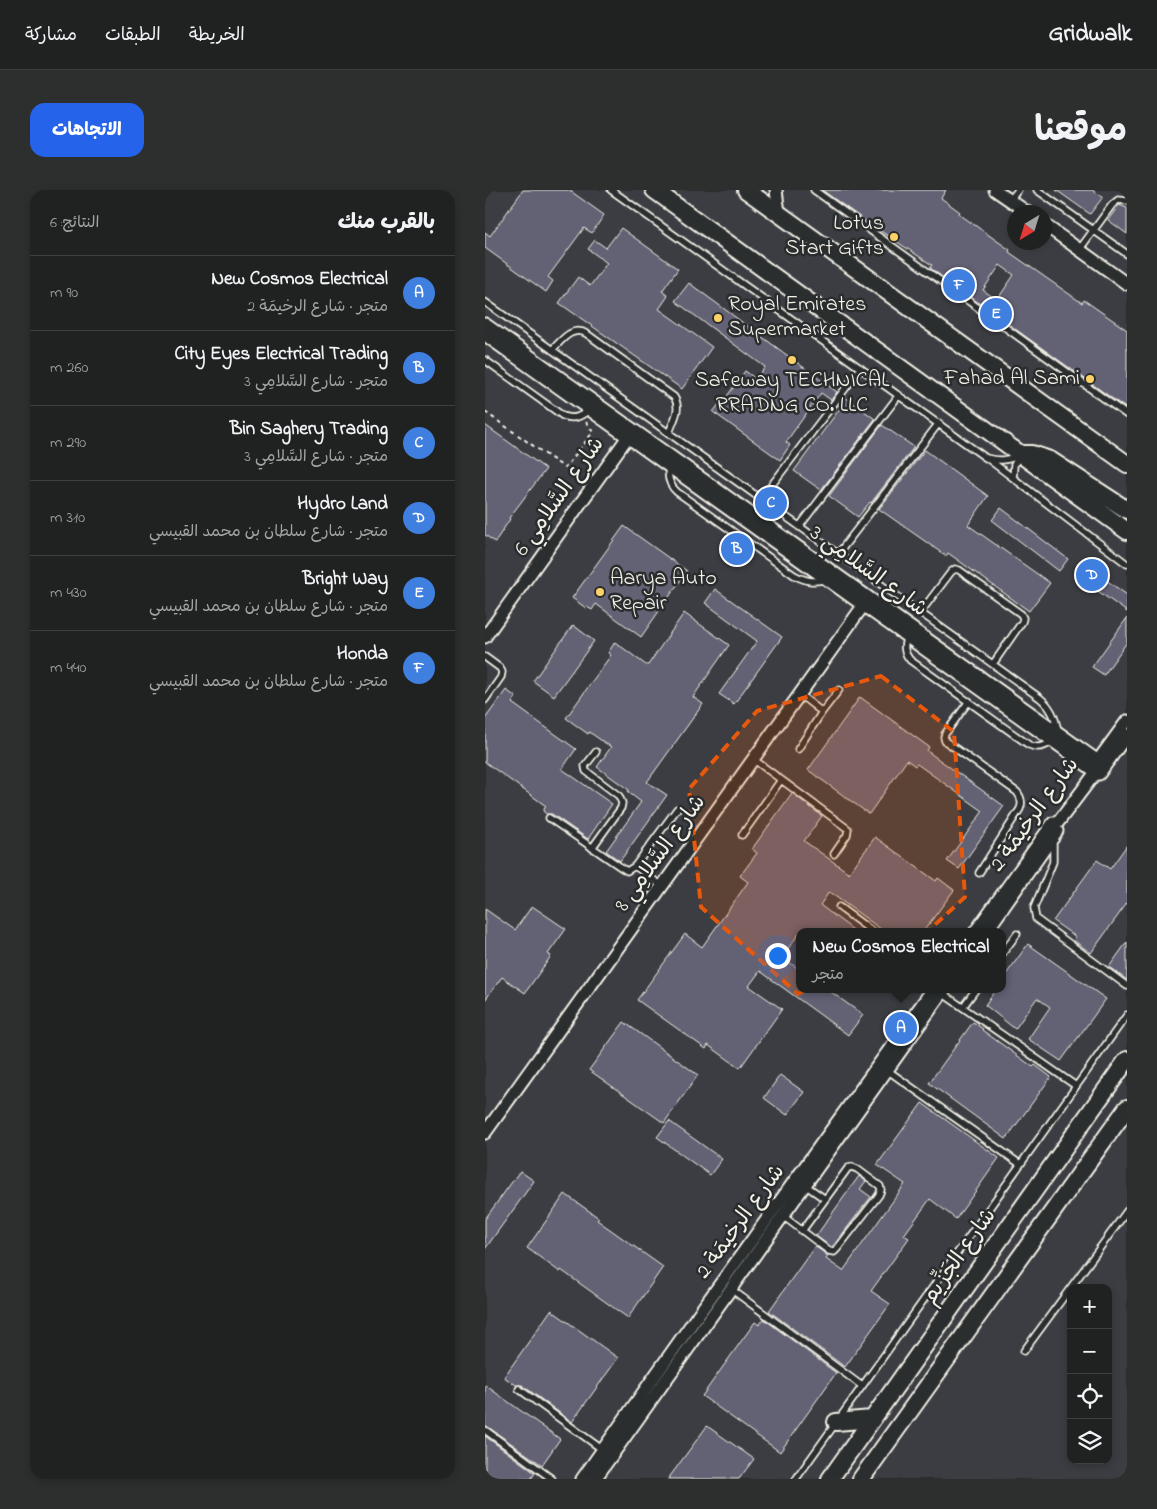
<!DOCTYPE html>
<html lang="ar">
<head>
<meta charset="utf-8">
<style>
	:root { --surface:#202222; --page:#2d2f2f; --text:#f1f3f6; --muted:#a2a4a5; --line:#3d3f40; --accent:#2563eb }
	body { margin:0; font-family:"Indie Flower","Playpen Sans Arabic",sans-serif; background:var(--page); color:var(--text); direction:rtl }
	.controls { position:absolute; right:15px; bottom:15px; display:grid; overflow:hidden; border-radius:10px; box-shadow:0 2px 8px #0003 }
	.controls button { width:45px; height:45px; display:grid; place-items:center; padding:0; border:0; border-bottom:1px solid var(--line); background:var(--surface); color:var(--text); font:25px sans-serif }
	.compass { position:absolute; left:522px; top:15px; width:45px; height:45px; border-radius:50%; background:var(--surface); box-shadow:0 2px 8px #0003; rotate:218deg }
	.you { position:absolute; left:292px; top:765px; width:18px; height:18px; margin:-12px; border:4px solid #fff; border-radius:50%; background:#1a73e8; box-shadow:0 0 0 8px #1a73e833 }
	.badge { display:grid; place-items:center; width:32px; height:32px; border-radius:50%; background:var(--accent); color:#fff; font-size:16px; font-weight:700 }
	.pin { position:absolute; translate:-50% -50%; border:2px solid #fff; box-shadow:0 1px 5px #0006 }
	.popup { position:absolute; left:311px; top:738px; width:210px; height:65px; box-sizing:border-box; display:grid; place-content:center; border-radius:10px; background:var(--surface); filter:drop-shadow(0 1px 4px #0005); font-size:16px; white-space:nowrap; color:var(--muted) }
	.popup b { font-size:19px; color:var(--text) }
	.popup::after { content:''; position:absolute; left:50%; top:100%; margin-left:-10px; border:10px solid transparent; border-top-color:var(--surface) }
	.list { margin:0; padding:0; list-style:none }
	h2 { display:flex; justify-content:space-between; align-items:center; height:65px; margin:0; padding:0 20px; font-size:21px }
	h2 small { font-size:16px; font-weight:400; color:var(--muted) }
	.list li { display:grid; grid-template-columns:32px 1fr auto; gap:15px; align-items:center; box-sizing:border-box; height:75px; padding:0 20px; border-top:1px solid var(--line) }
	.list b { display:block; font-size:19px; white-space:nowrap }
	.list p { margin:0; font-size:16px; white-space:nowrap; color:var(--muted) }
	.list em { font-size:16px; font-style:normal; color:var(--muted) }
	.icon { flex:none; width:28px; height:28px; fill:none; stroke:currentColor; stroke-width:2; stroke-linecap:round; stroke-linejoin:round }
	.map { position:relative; flex:none; width:642px; height:1289px; overflow:hidden; direction:ltr; border-radius:15px }
	header { display:flex; align-items:center; gap:30px; box-sizing:border-box; height:70px; padding:0 25px; background:var(--surface); border-bottom:1px solid var(--line) }
	header strong { font-size:24px }
	nav { display:flex; gap:28px; margin-inline-start:auto; font-size:18px }
	.intro { display:flex; align-items:center; justify-content:space-between; box-sizing:border-box; height:120px; padding:0 30px }
	h1 { margin:0; font-size:35px }
	.button { padding:12px 22px; border-radius:15px; background:var(--accent); color:#fff; font-size:18px; font-weight:700 }
	main { display:flex; gap:30px; padding:0 30px }
	aside { flex:1; background:var(--surface); border-radius:15px; box-shadow:0 2px 8px #0003 }
	.map>svg:first-child { display:block }
	.built { fill:#3b3d43; fill-rule:evenodd }
	.building { fill:#636274; stroke:#f4f1e8; fill-rule:evenodd }
	.lines { fill:none; stroke-linecap:round; stroke-linejoin:round }
	.lane-casing { stroke:#f4f1e8; stroke-width:9 }
	.street-casing { stroke:#f4f1e8; stroke-width:15 }
	.secondary-casing { stroke:#f4f1e8; stroke-width:20 }
	.path { stroke:#f4f1e8; stroke-width:2; stroke-dasharray:4 4; stroke-linecap:butt }
	.lane { stroke:#2a2d2e; stroke-width:5.5 }
	.street { stroke:#2a2d2e; stroke-width:11 }
	.secondary { stroke:#2a2d2e; stroke-width:16 }
	.marked { fill:#e8590c; fill-opacity:0.2; stroke:#e8590c; stroke-width:4; stroke-dasharray:10 6; stroke-linejoin:round }
	.poi-dot { fill:#ffd166; stroke:#2a2d2e; stroke-width:2 }
	.labels { text-anchor:middle; dominant-baseline:central; stroke-width:5; stroke-linejoin:round; paint-order:stroke }
	.poi-label { font-size:22px; fill:#f4f1e8; stroke:#2a2d2e; text-anchor:end }
	.street-label { font-size:22px; fill:#f4f1e8; stroke:#2a2d2e }
</style>
</head>
<body>
<header>
<strong>Gridwalk</strong>
<nav><a>الخريطة</a><a>الطبقات</a><a>مشاركة</a></nav>
</header>
<div class="intro"><h1>موقعنا</h1><a class="button">الاتجاهات</a></div>
<main>
<div class="map">
<svg width="642" height="1289" viewBox="0 0 642 1289">
	<rect width="100%" height="100%" fill="#2a2d2e"/>
	<filter id="ink" filterUnits="userSpaceOnUse"><feTurbulence type="fractalNoise" baseFrequency=".02" numOctaves="2"/><feDisplacementMap in="SourceGraphic" scale="10" xChannelSelector="R" yChannelSelector="G"/><feConvolveMatrix kernelMatrix="1 2 1 2 8 2 1 2 1" color-interpolation-filters="sRGB"/></filter>
	<g filter="url(#ink)">
		<path class="built" d="M0,0h642v1289h-642zM530,22h30v30h-30zM315,742h202v57h-202zM586,1098h37v172h-37z"/>
		<path class="building" d="M38,0h46l35,25 -12,18 -8,-5 -36,49 5,4 -7,11 -61,-44v-16l5,4z
			M337,0h124l-5,8 19,14 -1,2 51,36 -1,2 73,51 2,-3 43,30v79l-197,-141 2,-3 -68,-45zM515,75l14,10 -17,25 -14,-10z
			M571,0h36l11,7 -13,17z
			M634,15l8,3v26l-19,-14z
			M136,38l57,41 -16,22 6,5 -9,13 53,38 -30,42 -123,-86 19,-26 12,9 17,-23 -19,-14 7,-9 11,8z
			M204,93l148,109 -6,8 -10,-7 -35,49 4,3 -10,15 -67,-48 11,-14 1,1 20,-28 11,8 9,-12 -90,-66z
			M360,207l30,22 -54,71 -27,-19 47,-64 -3,-1z
			M0,235l61,44 -37,49 1,1 -15,23 -10,-7z
			M397,235l32,22 -43,56 -1,-1 -12,15 -29,-21z
			M440,260l63,46 -20,29 82,58 -21,28 -81,-58 -2,3 -67,-47z
			M516,318l67,51 -9,12 -67,-51z
			M139,336l63,45 -46,66 -45,-33 -4,6 -5,-3 -1,1 -14,-10z
			M600,375l42,30v17l-50,-36z
			M230,399l67,48 -48,67 -15,-10 38,-53 -52,-38z
			M199,423l45,32 -36,52 10,7 -56,78 20,13 -47,66 -14,-10 35,-49 -13,-10 1,-2 -32,-23 14,-20 -22,-15 -1,2 -22,-16 45,-63 -3,-2 7,-11 31,23h2z
			M642,428v24l-23,33 -12,-8z
			M88,435l21,16 -40,55 -21,-15z
			M21,500l10,7 -4,6 64,46 -14,20 50,35 -24,35 -36,-25h-6l-3,-3 3,-5 -61,-44v-43z
			M375,507l69,50 -2,4 77,55 -45,63 -12,-8 36,-50 -66,-47 -2,2 -8,-6 -38,54 -61,-44z
			M307,603l30,23 -18,25 45,32 26,-36 61,44 2,-3 16,12 -31,42h-38l-56,-40 -9,13 36,27h-56l-18,25 18,13v19h27l36,26 -15,20 -88,-64 -11,15 33,23 -42,59 -32,-23 -2,4 -69,-49 48,-66 17,13 46,-65 -8,-6 17,-23 -5,-4z
			M642,655v58l-36,50 -18,-13 3,-3 -23,-16 44,-61 13,9z
			M47,716l34,23 -18,25 3,2 -26,37 -23,-16 -17,23v-91l30,21z
			M642,752v38l-18,-13z
			M543,754l78,55 -45,62 -33,-22 22,-32 -13,-9 -22,31 -30,-24 11,-16h6v-9z
			M139,832l74,53 -34,48 -75,-53z
			M488,832l10,7 -1,1 51,37 2,-2 16,12 -45,62 -77,-56z
			M295,885l24,17 -17,23 -23,-17z
			M437,913l77,55 -43,61 -26,-20 -26,36 5,3 -38,53 19,13 -45,63 -76,-56 46,-65 13,10 -2,3 17,12 62,-87 -28,-19z
			M184,931l53,38 -12,16 -53,-38z
			M35,981l14,10 -49,68v-30z
			M374,986l7,5 -6,8 11,8 -38,49 -2,1 -15,-11z
			M80,1004l34,24 -2,2 66,47 -35,51 -67,-48 -1,2 -33,-24z
			M66,1120l67,48 -46,64 -50,-37h-6l-12,-8z
			M279,1129l72,54 -56,79 -78,-56 53,-74 4,3z
			M0,1195l75,54 -18,26 -57,-40z
			M222,1236l47,33 -15,20h-71z
			M0,1246l50,37 -4,6h-46z"/>
		<g class="lines">
			<defs>
				<path id="lane" d="M126,0l375,268c12,3 20,3 31,-2
					M329,0l313,225
					M552,0l90,64
					M525,10l8,-10
					M594,60l33,-45 6,-5 9,1
					M0,112l555,396c11,9 15,19 18,33
					M67,160c10,-10 20,-25 35,-16l87,63c8,12 -1,24 -5,36
					M0,170l78,56c11,4 17,1 26,-6
					M503,269l139,105
					M184,277c-2,10 0,18 8,25l117,83c11,6 20,8 32,4
					M528,288l1,-13 5,-9
					M276,309l100,-131
					M314,337l100,-132
					M353,364l101,-131
					M435,423l31,-41 4,-3 4,1 62,44 2,4 -1,4 -29,42
					M422,447c-4,8 -3,16 3,23l119,85c9,4 16,2 23,-4
					M0,467l15,11 2,4 -1,5 -16,23
					M484,511l-24,33 -1,3 1,4 72,51c4,5 6,10 3,17l-41,64
					M337,522l17,-22
					M313,559l24,-37 -23,-18
					M268,569l95,70 -1,6 -13,19
					M64,628l73,50 5,3 8,-5 42,-57
					M257,645l39,-55
					M568,650v22l-19,46 2,11 91,67
					M107,658l29,-40 1,-5 -3,-7 -33,-25 -1,-5 11,-14
					M150,676l27,20
					M354,717l34,25
					M517,764l15,-20
					M457,803l134,93
					M478,817l13,-18
					M402,880l133,94
					M320,995l20,14
					M298,1026l46,35 5,1 3,-3 42,-54 2,-5 -1,-4 -23,-17 -5,-2 -4,1 -46,63
					M246,1099l131,97
					M539,1161l103,-140
					M34,1199l84,61
					M0,1240l67,49
					M311,1289l331,-464"/>
				<path id="street" d="M291,0l3,23
					M510,0l32,22
					M560,35l82,59
					M0,134l613,437v6l-2,5 -43,57v9
					M0,145l607,434 5,1 6,-2
					M0,447l147,-206
					M609,576l33,-45
					M614,584l28,-39
					M490,742l78,-109
					M501,742l71,-101
					M0,943l383,-534
					M97,1289l118,-167 233,-323
					M110,1289l350,-490"/>
				<path id="secondary" d="M169,0l473,341
					M261,0l381,274
					M537,264h10l18,6 77,50
					M351,1232l36,-3
					M345,1289l297,-419
					M376,1289l266,-371"/>
			</defs>
			<use href="#lane" class="lane-casing"/>
			<use href="#street" class="street-casing"/>
			<use href="#secondary" class="secondary-casing"/>
			<path class="path" d="M0,222l80,56 28,-36 -7,-10"/>
			<use href="#lane" class="lane"/>
			<use href="#street" class="street"/>
			<use href="#secondary" class="secondary"/>
		</g>
	</g>
	<path class="marked" d="M396,486l73,56 11,165 -52,48 -115,49 -97,-87 -12,-118 68,-78z"/>
	<g class="poi-dot">
		<circle cx="409" cy="47" r="5"/>
		<circle cx="233" cy="128" r="5"/>
		<circle cx="307" cy="170" r="5"/>
		<circle cx="605" cy="189" r="5"/>
		<circle cx="115" cy="402" r="5"/>
	</g>
	<g class="labels">
		<g class="poi-label">
			<text x="399" y="34">Lotus<tspan x="399" dy="25">Start Gifts</tspan></text>
			<text x="243" y="115" text-anchor="start">Royal Emirates<tspan x="243" dy="25">Supermarket</tspan></text>
			<text x="595" y="189">Fahad Al Sami</text>
			<text x="307" y="191" text-anchor="middle">Safeway TECHNICAL<tspan x="307" dy="25">RRADNG CO. LLC</tspan></text>
			<text x="125" y="389" text-anchor="start">Aarya Auto<tspan x="125" dy="25">Repair</tspan></text>
		</g>
		<g class="street-label">
			<text transform="translate(75 307) rotate(-55)">شارع السَّلامِي 6</text>
			<text transform="translate(383 382) rotate(36)">شارع السَّلامِي 3</text>
			<text transform="translate(550 625) rotate(-54)">شارع الرخيمَة 2</text>
			<text transform="translate(176 664) rotate(-54)">شارع السَّلامِي 8</text>
			<text transform="translate(256 1032) rotate(-54)">شارع الرخيمَة 2</text>
			<text transform="translate(475 1067) rotate(-55)">شارع الجَزِّيم</text>
		</g>
	</g>
</svg>
<div class="controls">
<button>+</button>
<button>−</button>
<button><svg class="icon" aria-label="locate" viewBox="0 0 24 24"><circle cx="12" cy="12" r="6"/><path d="M12 2v4M12 18v4M2 12h4M18 12h4"/></svg></button>
<button><svg class="icon" aria-label="layers" viewBox="0 0 24 24"><path d="M12 4l9 5-9 5-9-5zM3 14l9 5 9-5"/></svg></button>
</div>
<svg class="compass" viewBox="-18 -18 36 36"><path d="M0-13l5 13h-10z" fill="#e53935"/><path d="M0 13l5-13h-10z" fill="#a2a4a5"/></svg>
<div class="you"></div>
<div class="pin badge" style="left:416px;top:838px;background:#3f7fe0">A</div>
<div class="popup"><b>New Cosmos Electrical</b>متجر</div>
<div class="pin badge" style="left:252px;top:359px;background:#3f7fe0">B</div>
<div class="pin badge" style="left:286px;top:313px;background:#3f7fe0">C</div>
<div class="pin badge" style="left:607px;top:385px;background:#3f7fe0">D</div>
<div class="pin badge" style="left:511px;top:124px;background:#3f7fe0">E</div>
<div class="pin badge" style="left:474px;top:95px;background:#3f7fe0">F</div>
</div>
<aside>
<h2>بالقرب منك<small>النتائج: 6</small></h2>
<ul class="list">
<li><span class="badge" style="background:#3f7fe0">A</span><div><b>New Cosmos Electrical</b><p>متجر · شارع الرخيمَة 2</p></div><em>90 m</em></li>
<li><span class="badge" style="background:#3f7fe0">B</span><div><b>City Eyes Electrical Trading</b><p>متجر · شارع السَّلامِي 3</p></div><em>260 m</em></li>
<li><span class="badge" style="background:#3f7fe0">C</span><div><b>Bin Saghery Trading</b><p>متجر · شارع السَّلامِي 3</p></div><em>290 m</em></li>
<li><span class="badge" style="background:#3f7fe0">D</span><div><b>Hydro Land</b><p>متجر · شارع سلطان بن محمد القبيسي</p></div><em>310 m</em></li>
<li><span class="badge" style="background:#3f7fe0">E</span><div><b>Bright Way</b><p>متجر · شارع سلطان بن محمد القبيسي</p></div><em>430 m</em></li>
<li><span class="badge" style="background:#3f7fe0">F</span><div><b>Honda</b><p>متجر · شارع سلطان بن محمد القبيسي</p></div><em>440 m</em></li>
</ul>
</aside>
</main>
</body>
</html>
